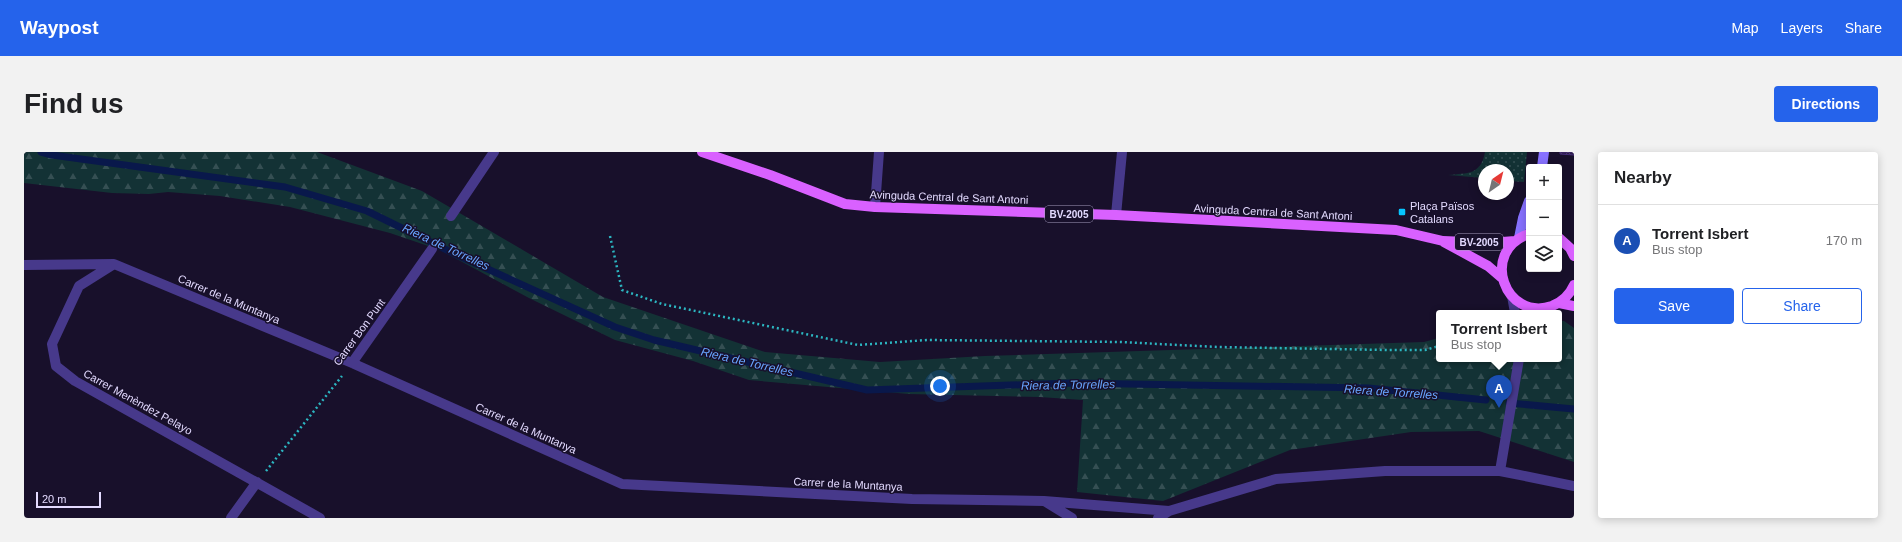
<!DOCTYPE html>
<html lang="en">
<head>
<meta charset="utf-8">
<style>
	:root { --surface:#fff; --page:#f2f2f2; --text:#202124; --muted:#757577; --line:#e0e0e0; --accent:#2563eb }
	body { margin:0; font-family:Arial,sans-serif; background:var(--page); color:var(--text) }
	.controls { position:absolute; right:12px; top:12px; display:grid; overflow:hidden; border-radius:4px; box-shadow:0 2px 10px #0003 }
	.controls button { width:36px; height:36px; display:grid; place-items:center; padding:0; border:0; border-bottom:1px solid var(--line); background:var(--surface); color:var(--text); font:20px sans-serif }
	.compass { position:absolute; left:1454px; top:12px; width:36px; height:36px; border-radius:50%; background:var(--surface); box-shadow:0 2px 10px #0003; rotate:35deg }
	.scale { position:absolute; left:12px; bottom:10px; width:65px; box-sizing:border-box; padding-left:4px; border:2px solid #e3daff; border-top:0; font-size:11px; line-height:14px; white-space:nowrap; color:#e3daff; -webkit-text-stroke:3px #18102b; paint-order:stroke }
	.you { position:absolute; left:916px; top:234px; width:14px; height:14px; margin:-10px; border:3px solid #fff; border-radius:50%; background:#1a73e8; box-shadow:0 0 0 6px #1a73e833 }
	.badge { display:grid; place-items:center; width:26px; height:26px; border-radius:50%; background:var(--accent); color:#fff; font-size:13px; font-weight:700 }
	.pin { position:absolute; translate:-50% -33px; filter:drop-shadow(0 1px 2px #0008) }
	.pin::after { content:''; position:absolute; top:21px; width:14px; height:12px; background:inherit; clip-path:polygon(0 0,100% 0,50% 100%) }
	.popup { position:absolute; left:1412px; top:158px; width:126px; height:52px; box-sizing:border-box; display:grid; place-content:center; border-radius:4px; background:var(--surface); filter:drop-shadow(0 1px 3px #0005); font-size:13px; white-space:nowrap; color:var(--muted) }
	.popup b { font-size:15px; color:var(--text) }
	.popup::after { content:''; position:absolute; left:50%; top:100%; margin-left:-8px; border:8px solid transparent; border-top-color:var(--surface) }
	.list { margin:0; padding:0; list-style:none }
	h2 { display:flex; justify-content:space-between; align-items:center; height:52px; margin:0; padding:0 16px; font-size:17px }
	h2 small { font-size:13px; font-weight:400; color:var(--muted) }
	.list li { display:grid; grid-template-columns:26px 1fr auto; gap:12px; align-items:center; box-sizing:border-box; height:72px; padding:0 16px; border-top:1px solid var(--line) }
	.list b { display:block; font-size:15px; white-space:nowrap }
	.list p { margin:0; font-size:13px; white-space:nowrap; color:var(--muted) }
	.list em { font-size:13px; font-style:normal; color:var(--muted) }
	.actions { display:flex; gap:8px; padding:12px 16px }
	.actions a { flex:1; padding:9px 0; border:1px solid var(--accent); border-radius:4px; text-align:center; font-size:14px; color:var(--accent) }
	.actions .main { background:var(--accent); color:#fff }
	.icon { flex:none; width:22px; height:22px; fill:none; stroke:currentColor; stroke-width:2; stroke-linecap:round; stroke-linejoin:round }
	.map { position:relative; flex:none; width:1550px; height:366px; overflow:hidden; border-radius:4px }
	header { display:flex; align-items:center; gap:24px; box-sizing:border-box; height:56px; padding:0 20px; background:var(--accent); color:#fff }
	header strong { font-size:19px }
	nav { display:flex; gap:22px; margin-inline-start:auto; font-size:14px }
	.intro { display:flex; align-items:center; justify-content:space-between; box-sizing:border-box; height:96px; padding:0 24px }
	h1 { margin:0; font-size:28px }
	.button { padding:10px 18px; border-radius:4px; background:var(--accent); color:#fff; font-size:14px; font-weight:700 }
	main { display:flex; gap:24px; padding:0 24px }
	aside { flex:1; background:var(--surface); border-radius:4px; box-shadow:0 2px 10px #0003 }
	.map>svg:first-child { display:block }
	.forest { fill:url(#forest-firs) }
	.garden { fill:url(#garden-dots) }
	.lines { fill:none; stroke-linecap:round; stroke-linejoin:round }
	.stream { stroke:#09184b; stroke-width:7 }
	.building { fill:url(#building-cross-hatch); stroke:#462c79 }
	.path { stroke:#2cb6c1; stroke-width:2.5; stroke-dasharray:2 3; stroke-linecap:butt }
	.street { stroke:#47398b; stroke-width:10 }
	.secondary { stroke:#8771ff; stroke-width:10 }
	.primary { stroke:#d961ff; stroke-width:10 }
	.poi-dot { fill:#06c5ff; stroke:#18102b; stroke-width:1.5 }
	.labels { text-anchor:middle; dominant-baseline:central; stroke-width:3; stroke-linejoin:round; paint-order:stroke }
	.shield { fill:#18102b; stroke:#a69dbf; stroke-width:1 }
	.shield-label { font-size:10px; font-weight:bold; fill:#e3daff }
	.street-label { font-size:11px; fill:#e3daff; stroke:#18102b }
	.poi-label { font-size:11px; fill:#e3daff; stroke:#18102b; text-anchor:start }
	.water-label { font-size:12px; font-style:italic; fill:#68a5ff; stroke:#18102b }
</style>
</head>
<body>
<header>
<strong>Waypost</strong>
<nav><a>Map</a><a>Layers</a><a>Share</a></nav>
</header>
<div class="intro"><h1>Find us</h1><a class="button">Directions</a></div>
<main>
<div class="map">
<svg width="1550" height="366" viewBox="0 0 1550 366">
	<defs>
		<pattern id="forest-firs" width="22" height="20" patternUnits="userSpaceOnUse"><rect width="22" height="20" fill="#133235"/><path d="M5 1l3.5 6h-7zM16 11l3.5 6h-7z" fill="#354f53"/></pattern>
		<pattern id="garden-dots" width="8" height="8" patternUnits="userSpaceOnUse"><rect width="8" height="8" fill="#133235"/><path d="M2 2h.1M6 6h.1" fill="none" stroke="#354f53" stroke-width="1.8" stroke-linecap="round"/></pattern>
		<pattern id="building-cross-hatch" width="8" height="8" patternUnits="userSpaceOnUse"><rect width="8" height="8" fill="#2c1b4d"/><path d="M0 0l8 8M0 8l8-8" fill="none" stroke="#4a3c68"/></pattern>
	</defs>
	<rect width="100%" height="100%" fill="#18102b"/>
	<path class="forest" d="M0,0h293l105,39 181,106 162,55 115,10 105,-6 439,-14 15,-4v21h120v-38h5l10,7v134l-95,-31 -68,1 -121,18 -127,51 -86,-9 6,-92 -43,-3 -131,-3 -160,-14 -56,-19 -78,-21 -86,-42 -89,-48 -50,-17 -100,-26 -70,-11 -52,-4 -19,2 -37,-1 -88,-10z"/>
	<path class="garden" d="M1461,0h42l-3,30 -16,-1v-11h-24v8l-36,-3c20,-2 33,0 37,-23z"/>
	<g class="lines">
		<path class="stream" d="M17,0l11,3 233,32 82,24 90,44 158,72 39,13 213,50 205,-7 296,5 118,12
			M1485,251l65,6"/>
	</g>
	<path class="building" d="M1536,0h14v3l-14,-1z"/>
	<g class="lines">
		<path class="path" d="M586,84l12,54 40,14 196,41 69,-5 193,2 98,5 169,3h38l14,-4
			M242,319l76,-95"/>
		<path class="street" d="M851,55l4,-55
			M1092,63l6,-63
			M427,64l43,-64
			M90,112l-35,22 -27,58 4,22 19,15 245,137
			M0,113l90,-1 238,99 270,121 290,15 132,2 125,10
			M1488,144l3,17
			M328,211l80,-114
			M1476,319l19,-112
			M1022,350l26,16
			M207,366l26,-36
			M1134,366l11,-7 107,-32 109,-8h115l74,15"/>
		<path class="secondary" d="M1518,15l2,-15
			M1495,86l4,-20 6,-17"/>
		<path class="primary" d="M678,0l68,23 75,29 30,3 241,8 280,15 47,11 47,2 25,-2
			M1505,82c-50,17 -24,88 23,72 10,-4 18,-12 22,-21
			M1535,86l11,10 4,8
			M1420,90l44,24 14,12
			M1535,151l15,3"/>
	</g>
	<rect class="poi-dot" x="1374" y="56" width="8" height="8" rx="2"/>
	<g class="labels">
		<g class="shield">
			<rect x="1021" y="54" width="48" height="16" rx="3"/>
			<rect x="1431" y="82" width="48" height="16" rx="3"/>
		</g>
		<g class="shield-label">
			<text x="1045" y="62">BV-2005</text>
			<text x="1455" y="90">BV-2005</text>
		</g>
		<g class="street-label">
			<text transform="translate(925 45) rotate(2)">Avinguda Central de Sant Antoni</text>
			<text transform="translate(1249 60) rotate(3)">Avinguda Central de Sant Antoni</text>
			<text transform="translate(205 147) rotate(23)">Carrer de la Muntanya</text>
			<text transform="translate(335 180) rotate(-54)">Carrer Bon Punt</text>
			<text transform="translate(114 250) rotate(29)">Carrer Menèndez Pelayo</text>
			<text transform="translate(502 276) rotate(24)">Carrer de la Muntanya</text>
			<text transform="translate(824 332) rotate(3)">Carrer de la Muntanya</text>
		</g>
		<g class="poi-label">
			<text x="1386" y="54">Plaça Països<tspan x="1386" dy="13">Catalans</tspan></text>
		</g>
		<g class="water-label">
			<text transform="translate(422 95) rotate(25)">Riera de Torrelles</text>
			<text transform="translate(723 210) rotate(13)">Riera de Torrelles</text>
			<text transform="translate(1044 233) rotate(-1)">Riera de Torrelles</text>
			<text transform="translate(1367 240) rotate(4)">Riera de Torrelles</text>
		</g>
	</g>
</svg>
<div class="controls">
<button>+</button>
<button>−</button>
<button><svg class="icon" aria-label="layers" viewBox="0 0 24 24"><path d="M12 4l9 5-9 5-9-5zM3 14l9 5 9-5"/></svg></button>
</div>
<svg class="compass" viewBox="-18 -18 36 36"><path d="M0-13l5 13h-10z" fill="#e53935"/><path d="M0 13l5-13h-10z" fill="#757577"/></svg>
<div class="scale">20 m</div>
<div class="you"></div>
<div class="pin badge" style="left:1475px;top:256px;background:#1a4fb4">A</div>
<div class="popup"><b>Torrent Isbert</b>Bus stop</div>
</div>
<aside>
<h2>Nearby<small></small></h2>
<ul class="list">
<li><span class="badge" style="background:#1a4fb4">A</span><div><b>Torrent Isbert</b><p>Bus stop</p></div><em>170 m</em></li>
</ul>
<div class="actions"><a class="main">Save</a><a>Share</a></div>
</aside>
</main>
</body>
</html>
